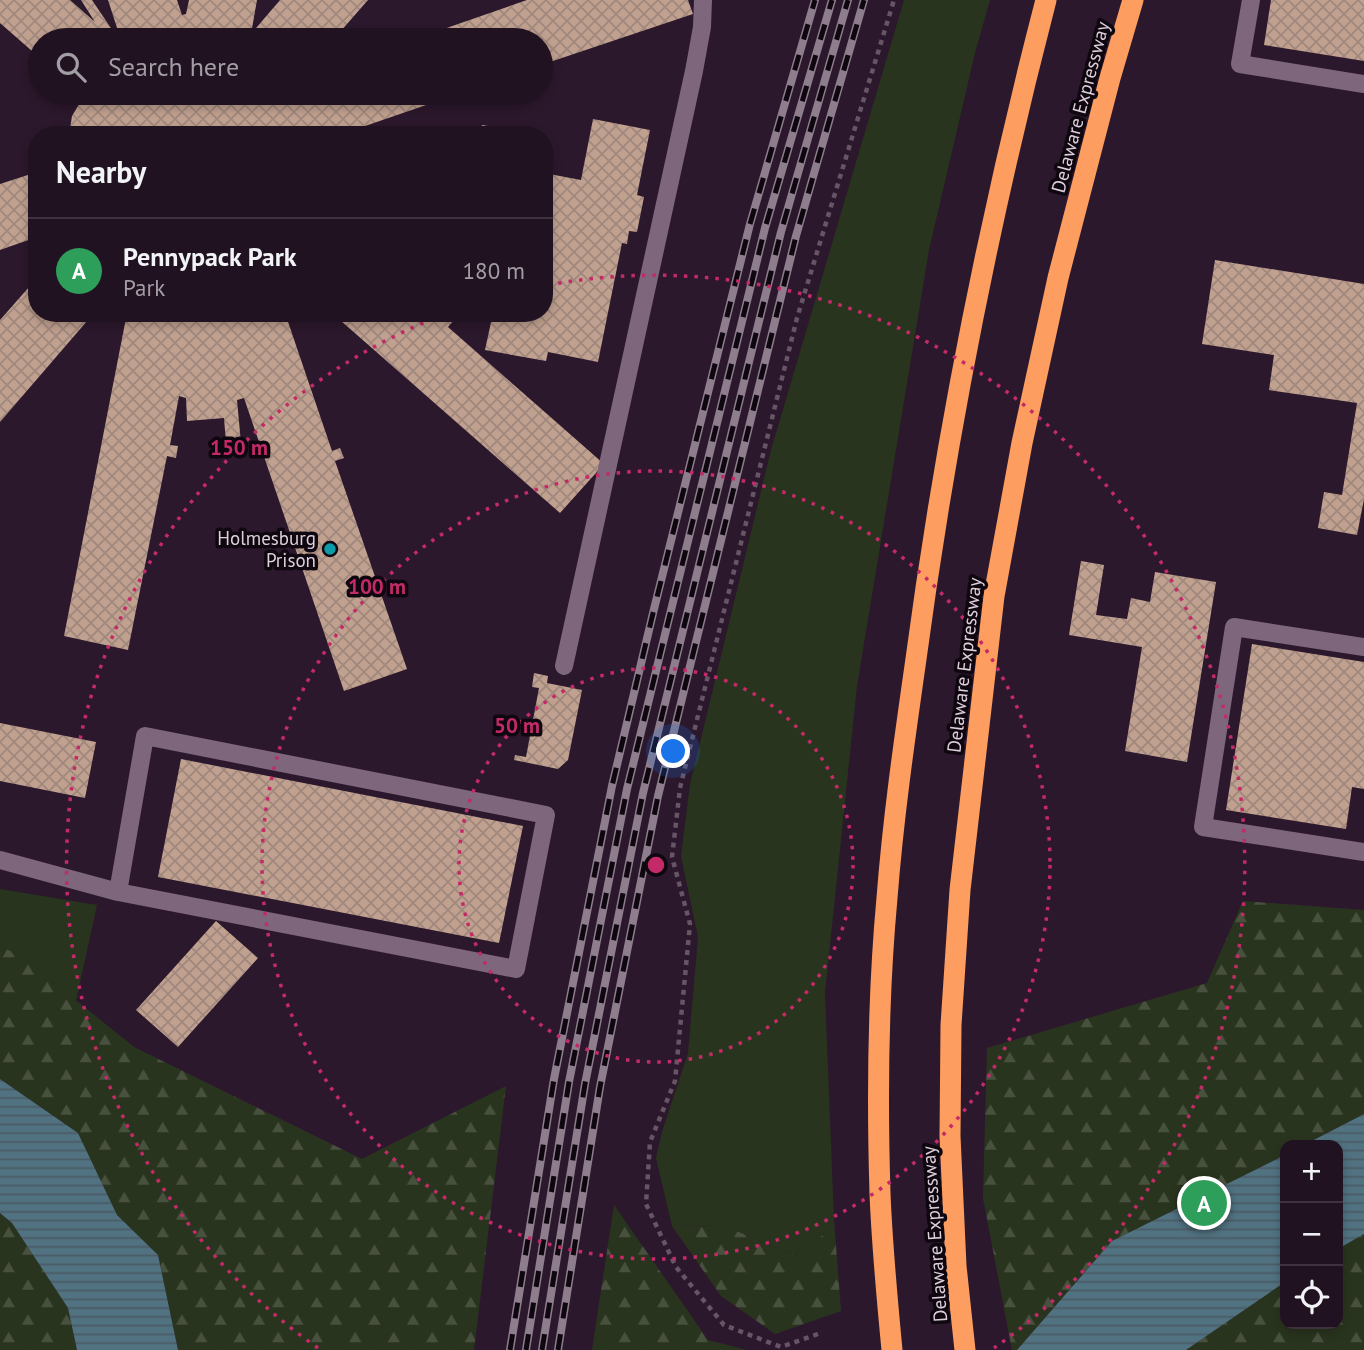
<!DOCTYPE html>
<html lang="en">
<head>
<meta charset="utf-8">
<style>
	:root { --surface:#211221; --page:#2d202e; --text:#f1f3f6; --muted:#a29ea5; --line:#3e323f; --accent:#7c3aed }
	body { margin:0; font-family:"PT Sans",sans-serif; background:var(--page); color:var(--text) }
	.controls { position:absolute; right:21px; bottom:21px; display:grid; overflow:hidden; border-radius:14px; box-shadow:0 4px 10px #0003 }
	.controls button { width:63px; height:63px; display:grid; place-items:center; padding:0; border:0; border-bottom:2px solid var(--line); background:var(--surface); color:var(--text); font:35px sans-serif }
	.you { position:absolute; left:674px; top:752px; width:24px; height:24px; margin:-18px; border:5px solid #fff; border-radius:50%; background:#1a73e8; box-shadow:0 0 0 10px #1a73e833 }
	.badge { display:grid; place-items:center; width:46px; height:46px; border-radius:50%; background:var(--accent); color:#fff; font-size:23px; font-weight:700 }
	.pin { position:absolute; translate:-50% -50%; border:4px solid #fff; box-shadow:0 2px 7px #0006 }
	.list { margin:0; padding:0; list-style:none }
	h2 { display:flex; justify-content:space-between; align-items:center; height:91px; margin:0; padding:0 28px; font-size:30px }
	h2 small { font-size:23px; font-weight:400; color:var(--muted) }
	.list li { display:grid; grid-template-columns:46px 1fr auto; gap:21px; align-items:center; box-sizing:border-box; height:105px; padding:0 28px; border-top:2px solid var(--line) }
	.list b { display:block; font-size:26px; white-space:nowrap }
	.list p { margin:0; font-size:23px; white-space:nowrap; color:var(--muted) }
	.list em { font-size:23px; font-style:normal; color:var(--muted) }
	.icon { flex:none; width:38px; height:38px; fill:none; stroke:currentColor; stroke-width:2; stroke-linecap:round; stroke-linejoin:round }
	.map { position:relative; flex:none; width:1364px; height:1350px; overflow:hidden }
	.search { position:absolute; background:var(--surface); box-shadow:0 4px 10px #0003; left:28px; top:28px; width:525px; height:77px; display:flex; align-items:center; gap:18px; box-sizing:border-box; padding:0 24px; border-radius:38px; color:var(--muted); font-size:26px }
	.panel { position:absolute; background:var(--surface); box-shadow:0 4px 10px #0003; left:28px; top:126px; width:525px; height:196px; border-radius:28px }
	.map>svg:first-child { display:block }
	.green { fill:#29341e }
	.forest { fill:url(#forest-firs) }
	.water { fill:url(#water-rules) }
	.building { fill:url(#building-cross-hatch) }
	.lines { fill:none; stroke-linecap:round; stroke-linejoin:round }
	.path { stroke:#675566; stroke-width:4.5; stroke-dasharray:5 5; stroke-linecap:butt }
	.minor { stroke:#7e667d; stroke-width:18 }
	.highway { stroke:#fd9d5f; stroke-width:21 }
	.rail-casing { stroke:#8e7d8d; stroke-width:8 }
	.rail { stroke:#0f070f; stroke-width:5; stroke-dasharray:16; stroke-linecap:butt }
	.ring { fill:none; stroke:#c52a68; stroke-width:3.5; stroke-dasharray:3.5 7 }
	.culture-dot { fill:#0f9aa8; stroke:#0f070f; stroke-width:2.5 }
	.labels { text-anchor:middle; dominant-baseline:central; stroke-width:7; stroke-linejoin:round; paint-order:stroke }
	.street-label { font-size:19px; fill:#ddcfdc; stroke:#0f070f }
	.poi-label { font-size:19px; fill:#ddcfdc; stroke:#0f070f; text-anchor:end }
	.centre { fill:#c52a68; stroke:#0f070f; stroke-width:3.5 }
	.ring-label { font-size:21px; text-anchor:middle; font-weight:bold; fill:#c52a68; stroke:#0f070f; stroke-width:7; stroke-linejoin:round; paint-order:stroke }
</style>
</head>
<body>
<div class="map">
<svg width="1364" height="1350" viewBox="0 0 1364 1350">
	<defs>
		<pattern id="forest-firs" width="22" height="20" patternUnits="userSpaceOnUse" patternTransform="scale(1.75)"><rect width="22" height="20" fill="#29341e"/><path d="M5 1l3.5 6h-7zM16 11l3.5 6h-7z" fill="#48503e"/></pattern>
		<pattern id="water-rules" width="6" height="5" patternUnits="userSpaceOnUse" patternTransform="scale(1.75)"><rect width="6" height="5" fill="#517281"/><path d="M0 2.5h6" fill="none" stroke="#4a5b65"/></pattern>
		<pattern id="building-cross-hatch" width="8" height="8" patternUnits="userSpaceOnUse" patternTransform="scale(1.75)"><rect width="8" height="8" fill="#c0a08f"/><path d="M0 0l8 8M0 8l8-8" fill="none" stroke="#a0887c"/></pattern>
	</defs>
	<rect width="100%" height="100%" fill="#2c182c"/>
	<path class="green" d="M904,0h86l-15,53 -46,197 -72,436 -32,307 9,227 -30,39 -82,-34 -50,1 -16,-68 6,-26 26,-79 10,-116 -17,-81 9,-72 81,-334z
		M0,889l97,16 -21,96 -50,-41 -26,-15z"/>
	<path class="forest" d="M1243,901l121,9v204l-60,31h-19v10l-173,86 -95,109h-5l-29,-152 4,-150 220,-65z
		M0,945l26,15 108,87 228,112 144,-73 -32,264h-296l-20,-95 -41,-40 -39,-82 -78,-54z
		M614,1205l94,135 39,10h-155z
		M0,1213l12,10 56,85 9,42h-77z
		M834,1220l7,91 -66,23 -54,-38 -49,-70 50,-1 82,34z
		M1364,1234v116h-178l99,-68v42h53v-75z"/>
	<path class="water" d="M0,1079l78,54 39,82 41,40 20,95h-101l-9,-42 -56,-85 -12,-10z
		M1364,1114v120l-26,15v-104h-34z
		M1285,1155v127l-99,68h-169l95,-109z"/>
	<path class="building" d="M0,0h70l25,22 -14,-22h11l27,40h-79v18l-40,-35z
		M108,0h69l5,15 4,-1 3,-14h68l-6,34 29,-34h88l-35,40h-212z
		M527,0h161l5,14 -152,51v-25h-129z
		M1271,0h93v61l-100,-16z
		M80,93h381l-122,42h-270l3,-19 12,-20z
		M593,119l57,11 -13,65 7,2 -7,35 -8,-1 -2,13 -5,-1 -24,119 -50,-10 -2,9 -61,-11 8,-37h51v-140l37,7z
		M482,125l45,8v2h-47z
		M37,172v65l-37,13v-66z
		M1215,260l149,24v215l-7,36 -39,-7 6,-36 18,3 15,-92 -88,-13 5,-35 -72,-11z
		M37,278v35h57l-94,109v-102z
		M127,313h158l47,138 8,-3 4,10 -9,3 72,208 -63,22 -100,-293 -7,2 5,54 -15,2 -3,-38 -37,3 -1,-23 -7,-2 -9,49 8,1 -2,12 -9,-2 -39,194 -64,-14z
		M332,313h100l7,6 6,-6 8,8 -5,6 156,137 -44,49z
		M1081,561l23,4 -8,50 31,4 4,-21 19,4 5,-30 61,10 -29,180 -62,-11 17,-104 -73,-12z
		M1252,644l112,18v127l-12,-2 -6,42 -120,-19z
		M534,673l14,3 -1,7 35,7 -14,70 -10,9 -44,-9 1,-5 11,2 13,-69 -7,-1z
		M0,723l96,19 -11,56 -85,-17z
		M181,759l342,67 -24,117 -341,-66z
		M216,921l42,37 -80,89 -42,-37z"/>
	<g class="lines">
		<path class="path" d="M818,1334l-37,13 -57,-22 -48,-58 -30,-63 4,-62 25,-61 15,-157 -18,-67 8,-69 117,-470 97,-318"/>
		<path class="minor" d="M1251,0l-11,64 124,20
			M1364,647l-130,-20 -31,200 161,25
			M564,666l130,-595 8,-44 1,-27
			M0,860l118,32 398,77 30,-154 -401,-79 -27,156"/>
		<path class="highway" d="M892,1350c-5,-52 -10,-105 -12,-157 -3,-98 -2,-198 7,-295 6,-78 17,-155 28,-232 30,-225 74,-447 131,-666
			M965,1350l-9,-84 -6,-130 1,-111 9,-135 34,-294 28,-153 36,-165 52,-200 23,-78"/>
		<defs>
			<path id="rail" d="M510,1350l44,-271 58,-293 42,-177 96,-385 65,-224
				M526,1350l43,-268 58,-293 138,-561 67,-228
				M542,1350l43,-266 58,-291 138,-561 67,-232
				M558,1350l42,-263 58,-291 138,-560 68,-236"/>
		</defs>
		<use href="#rail" class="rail-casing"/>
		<use href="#rail" class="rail"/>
	</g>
	<g class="ring">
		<circle cx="656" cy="865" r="197"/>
		<circle cx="656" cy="865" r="394"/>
		<path d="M318 1348A590 590 0 0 1 445 314M548 285A590 590 0 0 1 994 1348"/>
	</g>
	<circle class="culture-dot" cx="330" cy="549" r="7"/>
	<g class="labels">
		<g class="street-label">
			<text transform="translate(1080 107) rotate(-75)">Delaware Expressway</text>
			<text transform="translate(964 665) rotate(-83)">Delaware Expressway</text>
			<text transform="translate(934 1234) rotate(-94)">Delaware Expressway</text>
		</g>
		<g class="poi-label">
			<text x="316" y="538">Holmesburg<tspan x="316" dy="22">Prison</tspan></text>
		</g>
	</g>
	<circle cx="656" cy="865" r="10" class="centre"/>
	<g class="ring-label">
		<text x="239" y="455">150 m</text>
		<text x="377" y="594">100 m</text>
		<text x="517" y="733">50 m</text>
	</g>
</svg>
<div class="controls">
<button>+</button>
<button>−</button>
<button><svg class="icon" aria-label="locate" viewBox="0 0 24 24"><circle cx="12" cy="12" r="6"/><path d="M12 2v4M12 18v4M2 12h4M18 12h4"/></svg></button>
</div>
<div class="you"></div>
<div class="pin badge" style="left:1204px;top:1203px;background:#2e9e5b">A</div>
<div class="search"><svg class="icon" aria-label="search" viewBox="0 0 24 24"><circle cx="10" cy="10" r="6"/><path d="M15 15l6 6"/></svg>Search here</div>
<section class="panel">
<h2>Nearby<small></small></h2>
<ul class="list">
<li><span class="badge" style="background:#2e9e5b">A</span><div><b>Pennypack Park</b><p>Park</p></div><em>180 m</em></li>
</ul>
</section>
</div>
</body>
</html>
